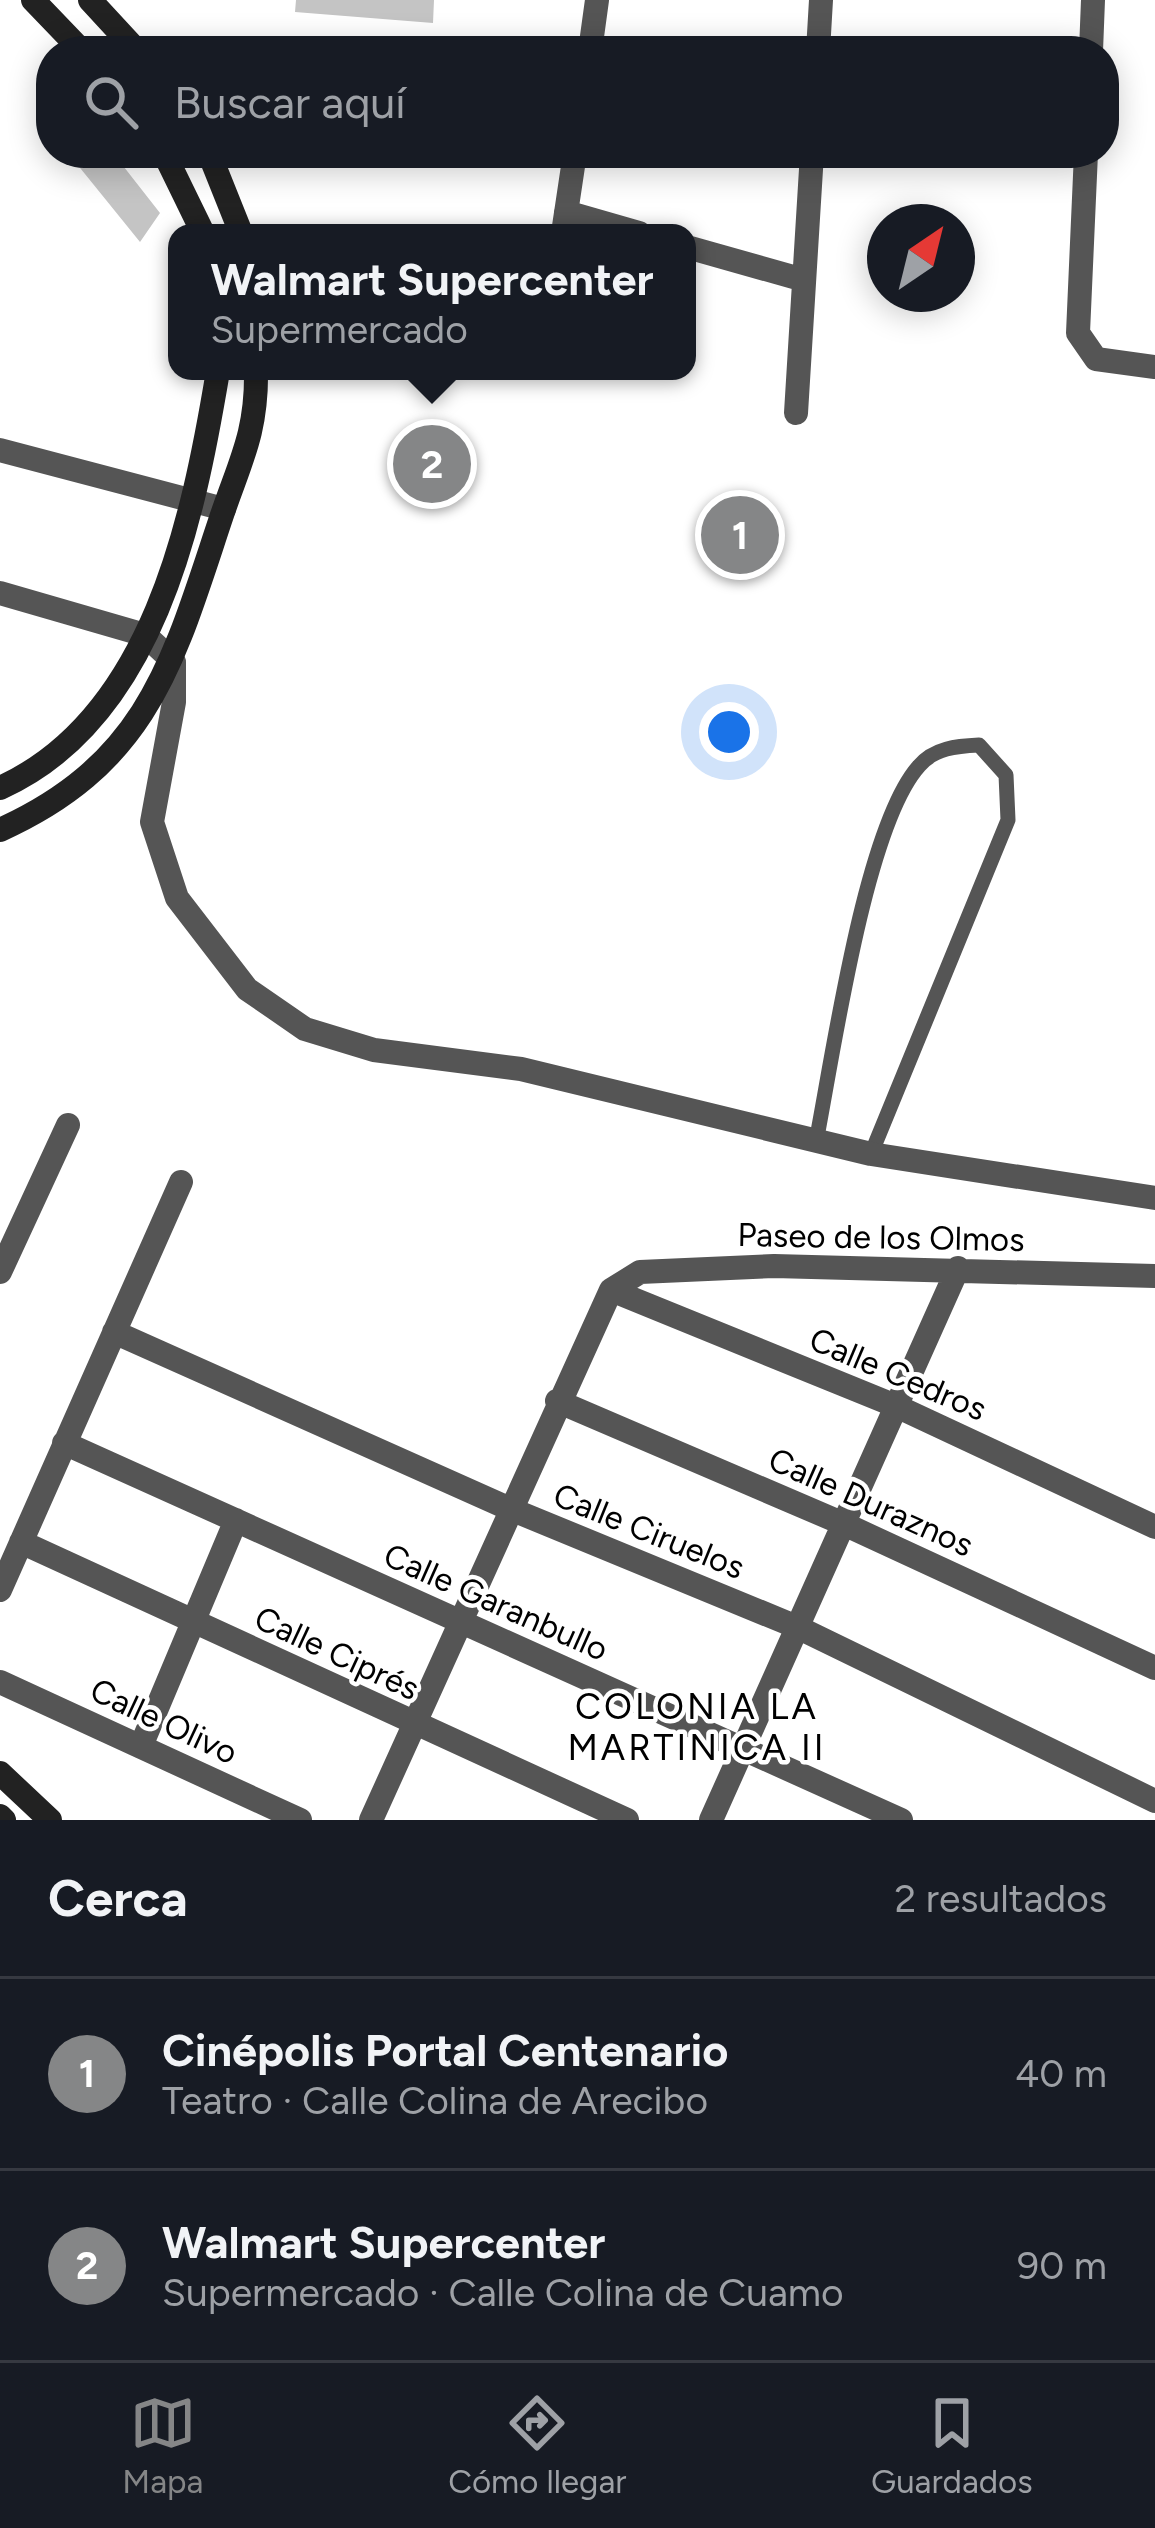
<!DOCTYPE html>
<html lang="es">
<head>
<meta charset="utf-8">
<style>
	:root { --surface:#171b24; --page:#242831; --text:#f1f3f6; --muted:#9ea1a6; --line:#363941; --accent:#858687 }
	body { margin:0; font-family:Figtree,sans-serif; background:var(--page); color:var(--text) }
	.compass { position:absolute; left:867px; top:204px; width:108px; height:108px; border-radius:50%; background:var(--surface); box-shadow:0 6px 30px #0003; rotate:35deg }
	.you { position:absolute; left:729px; top:732px; width:42px; height:42px; margin:-30px; border:9px solid #fff; border-radius:50%; background:#1a73e8; box-shadow:0 0 0 18px #1a73e833 }
	.badge { display:grid; place-items:center; width:78px; height:78px; border-radius:50%; background:var(--accent); color:#fff; font-size:39px; font-weight:700 }
	.pin { position:absolute; translate:-50% -50%; border:6px solid #fff; box-shadow:0 3px 12px #0006 }
	.popup { position:absolute; left:168px; top:224px; width:528px; height:156px; box-sizing:border-box; display:grid; place-content:center; border-radius:24px; background:var(--surface); filter:drop-shadow(0 3px 9px #0005); font-size:39px; white-space:nowrap; color:var(--muted) }
	.popup b { font-size:45px; color:var(--text) }
	.popup::after { content:''; position:absolute; left:50%; top:100%; margin-left:-24px; border:24px solid transparent; border-top-color:var(--surface) }
	.list { margin:0; padding:0; list-style:none }
	h2 { display:flex; justify-content:space-between; align-items:center; height:156px; margin:0; padding:0 48px; font-size:51px }
	h2 small { font-size:39px; font-weight:400; color:var(--muted) }
	.list li { display:grid; grid-template-columns:78px 1fr auto; gap:36px; align-items:center; box-sizing:border-box; height:192px; padding:0 48px; border-top:3px solid var(--line) }
	.list b { display:block; font-size:45px; white-space:nowrap }
	.list p { margin:0; font-size:39px; white-space:nowrap; color:var(--muted) }
	.list em { font-size:39px; font-style:normal; color:var(--muted) }
	.icon { flex:none; width:66px; height:66px; fill:none; stroke:currentColor; stroke-width:2; stroke-linecap:round; stroke-linejoin:round }
	.map { position:relative; flex:none; width:1155px; height:1820px; overflow:hidden }
	.search { position:absolute; background:var(--surface); box-shadow:0 6px 30px #0003; left:36px; right:36px; top:36px; height:132px; display:flex; align-items:center; gap:30px; box-sizing:border-box; padding:0 42px; border-radius:48px; color:var(--muted); font-size:45px }
	.sheet { height:540px; background:var(--surface) }
	nav { display:flex; justify-content:space-around; align-items:center; box-sizing:border-box; height:168px; border-top:3px solid var(--line); background:var(--surface); font-size:33px; color:var(--muted) }
	nav a { display:grid; justify-items:center; gap:6px }
	nav .on { color:var(--accent) }
	.map>svg:first-child { display:block }
	.building { fill:#c4c4c4 }
	.lines { fill:none; stroke-linecap:round; stroke-linejoin:round }
	.lane { stroke:#555; stroke-width:15 }
	.street { stroke:#555; stroke-width:24 }
	.secondary { stroke:#222; stroke-width:24 }
	.labels { text-anchor:middle; dominant-baseline:central; stroke-width:9; stroke-linejoin:round; paint-order:stroke }
	.street-label { font-size:33px; fill:#000; stroke:#fff }
	.neighbourhood-label { font-size:36px; letter-spacing:3px; fill:#000; stroke:#fff }
</style>
</head>
<body>
<div class="map">
<svg width="1155" height="1820" viewBox="0 0 1155 1820">
	<rect width="100%" height="100%" fill="#fff"/>
	<path class="building" d="M296,0h138l-1,23 -138,-11z
		M68,153h45l47,60 -20,29z"/>
	<g class="lines">
		<path class="lane" d="M816,1142c17,-86 49,-316 103,-376 15,-18 38,-20 60,-21l27,30 2,45 -137,334"/>
		<path class="street" d="M590,51l7,-51
			M818,51l3,-51
			M1091,51l2,-51
			M1086,153l-8,180 18,26 59,8
			M566,212l73,21
			M563,233l12,-80
			M687,247l117,33
			M796,413l16,-260
			M0,450l224,59
			M0,593l145,42 29,27v40l-22,120 25,76 70,91 58,40 69,21 147,19 350,85 284,44
			M0,1272l68,-147
			M611,1290l285,116 259,121
			M114,1332l394,176 289,119 358,174
			M557,1401l287,123 311,144
			M64,1443l837,377
			M21,1542l606,278
			M0,1590l181,-408
			M0,1682l300,138
			M141,1746l95,-226
			M371,1820l240,-530 29,-18 134,-6 381,10
			M711,1820l247,-552"/>
		<path class="secondary" d="M33,0l49,51
			M90,0l47,51
			M164,153l39,80
			M209,153l32,80
			M0,788c153,-69 193,-267 218,-417
			M0,830c148,-67 173,-168 220,-309 19,-58 37,-86 36,-150
			M0,1773l50,47
			M0,1816l4,4"/>
	</g>
	<g class="labels">
		<g class="street-label">
			<text transform="translate(881 1237) rotate(1)">Paseo de los Olmos</text>
			<text transform="translate(898 1374) rotate(23)">Calle Cedros</text>
			<text transform="translate(871 1502) rotate(24)">Calle Duraznos</text>
			<text transform="translate(649 1531) rotate(22)">Calle Ciruelos</text>
			<text transform="translate(496 1602) rotate(24)">Calle Garanbullo</text>
			<text transform="translate(337 1653) rotate(25)">Calle Ciprés</text>
			<text transform="translate(164 1721) rotate(25)">Calle Olivo</text>
		</g>
		<g class="neighbourhood-label">
			<text x="697" y="1706">COLONIA LA<tspan x="697" dy="41">MARTINICA II</tspan></text>
		</g>
	</g>
</svg>
<svg class="compass" viewBox="-18 -18 36 36"><path d="M0-13l5 13h-10z" fill="#e53935"/><path d="M0 13l5-13h-10z" fill="#9ea1a6"/></svg>
<div class="you"></div>
<div class="pin badge" style="left:740px;top:535px">1</div>
<div class="pin badge" style="left:432px;top:464px">2</div>
<div class="popup"><b>Walmart Supercenter</b>Supermercado</div>
<div class="search"><svg class="icon" aria-label="search" viewBox="0 0 24 24"><circle cx="10" cy="10" r="6"/><path d="M15 15l6 6"/></svg>Buscar aquí</div>
</div>
<section class="sheet">
<h2>Cerca<small>2 resultados</small></h2>
<ul class="list">
<li><span class="badge">1</span><div><b>Cinépolis Portal Centenario</b><p>Teatro · Calle Colina de Arecibo</p></div><em>40 m</em></li>
<li><span class="badge">2</span><div><b>Walmart Supercenter</b><p>Supermercado · Calle Colina de Cuamo</p></div><em>90 m</em></li>
</ul>
</section>
<nav>
<a class="on"><svg class="icon" aria-label="map" viewBox="0 0 24 24"><path d="M3 6l6-2 6 2 6-2v14l-6 2-6-2-6 2zM9 4v14M15 6v14"/></svg>Mapa</a>
<a><svg class="icon" aria-label="directions" viewBox="0 0 24 24"><path d="M12 3l9 9-9 9-9-9zM9 14v-3h6M13 9l2 2-2 2"/></svg>Cómo llegar</a>
<a><svg class="icon" aria-label="saved" viewBox="0 0 24 24"><path d="M7 4h10v16l-5-4-5 4z"/></svg>Guardados</a>
</nav>
</body>
</html>
